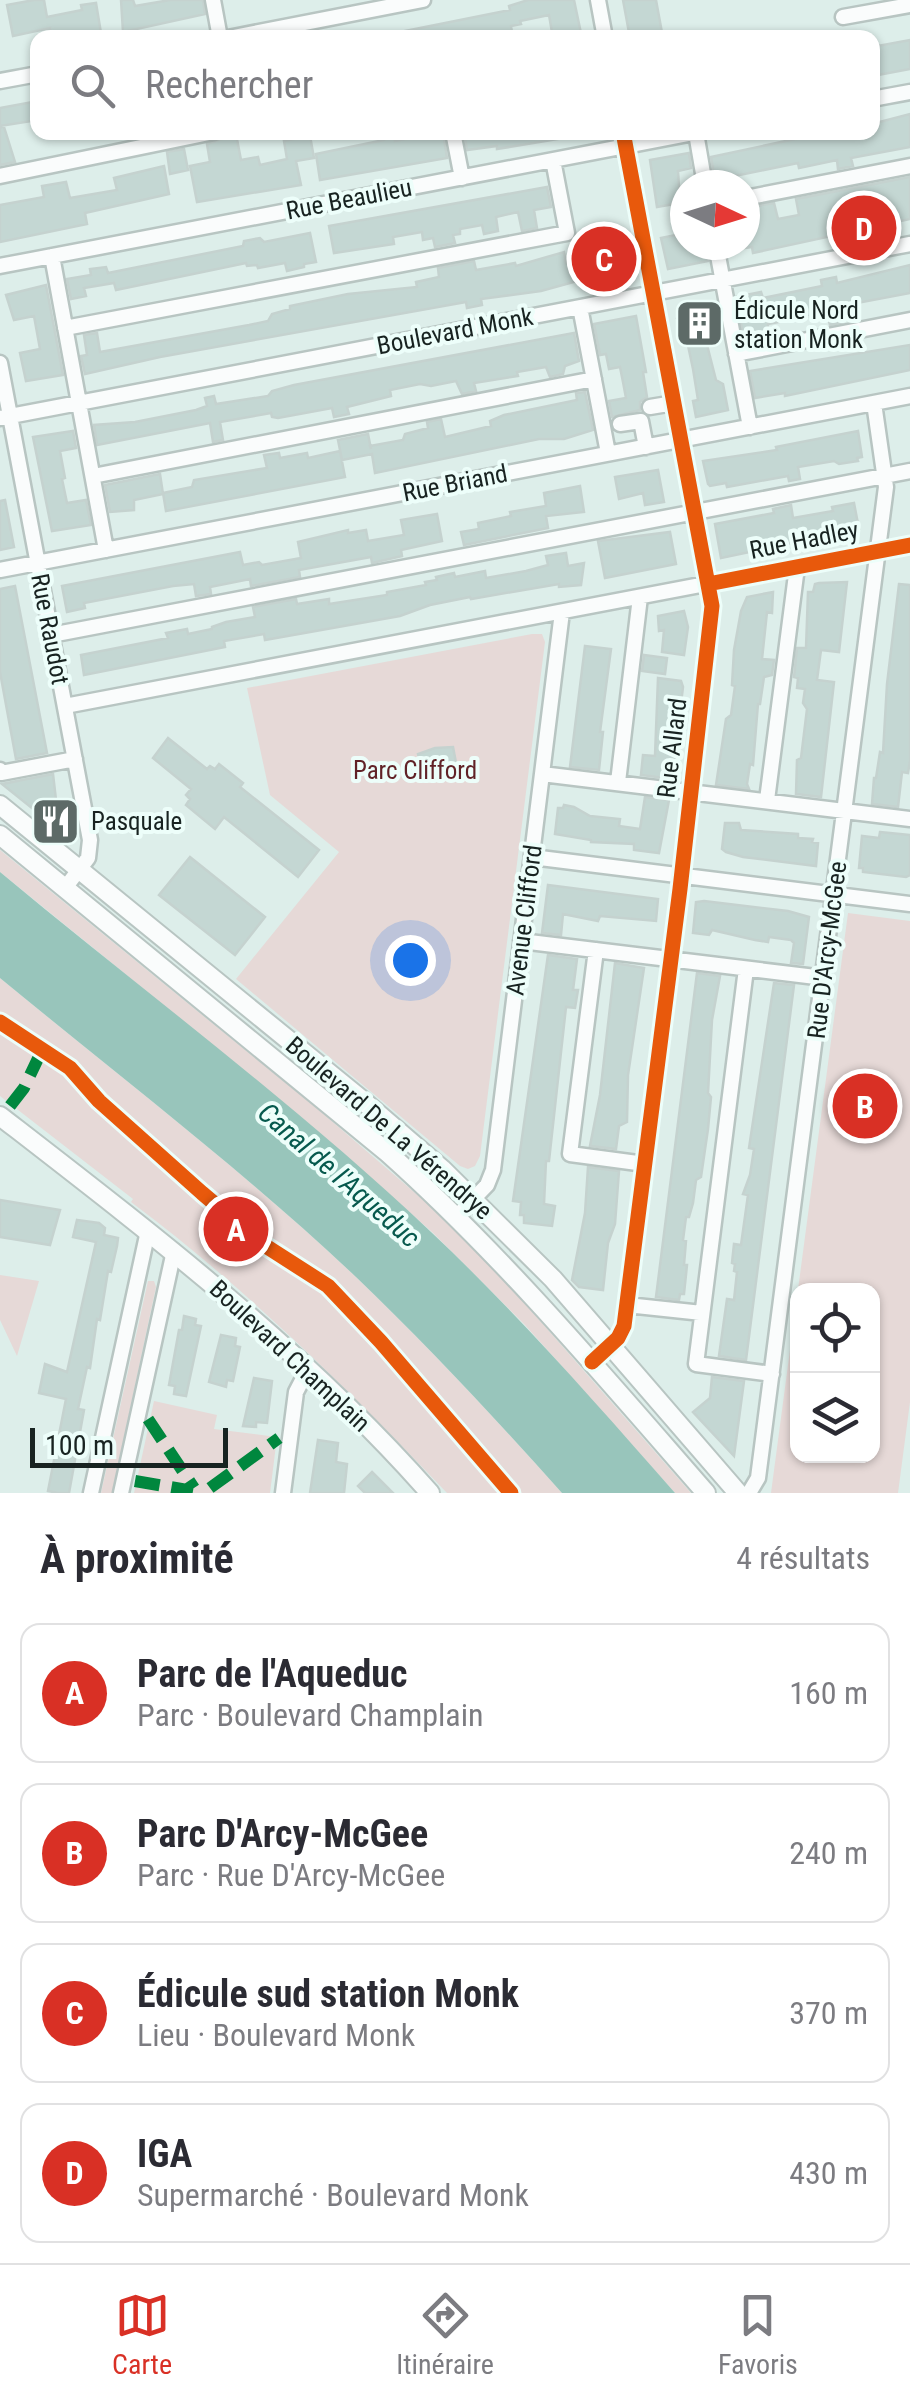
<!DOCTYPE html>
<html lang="fr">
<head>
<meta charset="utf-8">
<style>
	:root { --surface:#fff; --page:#f2f2f3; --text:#2b2b33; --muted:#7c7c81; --line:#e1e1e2; --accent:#d93025 }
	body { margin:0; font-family:"Roboto Condensed",sans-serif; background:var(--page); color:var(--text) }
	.controls { position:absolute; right:30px; bottom:30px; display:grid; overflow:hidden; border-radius:20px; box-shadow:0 2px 8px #0004 }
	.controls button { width:90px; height:90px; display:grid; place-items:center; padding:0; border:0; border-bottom:2px solid var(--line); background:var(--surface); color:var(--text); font:50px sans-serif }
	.compass { position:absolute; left:670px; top:170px; width:90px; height:90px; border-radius:50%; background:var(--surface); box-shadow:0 2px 8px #0004; rotate:94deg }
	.scale { position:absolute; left:30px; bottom:25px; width:198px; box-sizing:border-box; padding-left:10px; border:5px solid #182321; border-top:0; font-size:28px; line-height:35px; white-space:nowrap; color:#182321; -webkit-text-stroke:8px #edfefa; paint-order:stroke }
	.you { position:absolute; left:410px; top:960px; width:35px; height:35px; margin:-25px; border:8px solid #fff; border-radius:50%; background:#1a73e8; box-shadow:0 0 0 15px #1a73e833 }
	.badge { display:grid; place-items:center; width:65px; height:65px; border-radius:50%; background:var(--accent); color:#fff; font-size:32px; font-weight:700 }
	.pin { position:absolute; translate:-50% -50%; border:5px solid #fff; box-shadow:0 2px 10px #0006 }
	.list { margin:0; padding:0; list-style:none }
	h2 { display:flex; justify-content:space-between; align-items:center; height:130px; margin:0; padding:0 40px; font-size:42px }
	h2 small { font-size:32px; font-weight:400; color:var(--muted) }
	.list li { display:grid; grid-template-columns:65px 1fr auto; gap:30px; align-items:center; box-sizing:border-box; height:140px; margin:0 20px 20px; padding:0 20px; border:2px solid var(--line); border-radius:20px }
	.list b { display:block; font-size:38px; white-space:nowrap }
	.list p { margin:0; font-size:32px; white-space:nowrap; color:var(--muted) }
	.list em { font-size:32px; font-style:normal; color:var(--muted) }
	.icon { flex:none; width:55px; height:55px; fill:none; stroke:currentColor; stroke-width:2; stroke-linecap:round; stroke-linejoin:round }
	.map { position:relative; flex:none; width:910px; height:1493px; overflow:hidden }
	.search { position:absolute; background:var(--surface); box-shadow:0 2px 8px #0004; left:30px; right:30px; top:30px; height:110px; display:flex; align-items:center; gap:25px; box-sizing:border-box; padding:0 35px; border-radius:20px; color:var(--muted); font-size:38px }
	.sheet { height:770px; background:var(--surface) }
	nav { display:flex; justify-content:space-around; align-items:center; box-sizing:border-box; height:140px; border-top:2px solid var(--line); background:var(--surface); font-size:28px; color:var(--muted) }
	nav a { display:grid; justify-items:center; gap:5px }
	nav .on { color:var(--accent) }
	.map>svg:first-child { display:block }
	.green { fill:#e6d9d7; fill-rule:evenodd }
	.water { fill:#98c5bb }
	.building { fill:#c4d7d3; stroke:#c5d2cf; stroke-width:2.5 }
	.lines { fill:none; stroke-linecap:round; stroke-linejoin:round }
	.minor-casing { stroke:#b8c5c2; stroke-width:19 }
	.major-casing { stroke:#b8c5c2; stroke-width:22 }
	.minor { stroke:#fafcfc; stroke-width:14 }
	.major { stroke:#fafcfc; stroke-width:18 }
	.quiet { stroke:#00873e; stroke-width:12; stroke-dasharray:25 12; stroke-linecap:butt }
	.cycleway-casing { stroke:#edfefa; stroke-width:21 }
	.cycleway { stroke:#e8590c; stroke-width:15 }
	.labels { text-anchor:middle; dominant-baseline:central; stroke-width:8; stroke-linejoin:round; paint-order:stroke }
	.street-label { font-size:25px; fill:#182321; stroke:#edfefa }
	.poi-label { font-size:25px; fill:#182321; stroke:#edfefa; text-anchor:start }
	.park-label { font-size:25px; fill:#612227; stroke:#edfefa }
	.water-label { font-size:28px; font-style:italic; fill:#06594d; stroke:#edfefa }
</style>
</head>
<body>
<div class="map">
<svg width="910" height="1493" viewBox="0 0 910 1493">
	<rect width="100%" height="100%" fill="#ddeeea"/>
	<path class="green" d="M532,634h10l3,8 -65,514 -5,10 -7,3 -8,-3 -224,-187 103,-127 -69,-57 -23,-107z
		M0,850l320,261 101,87 78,76 192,219h-16l-150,-168 -93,-93 -130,-114 -302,-246z
		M848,913l62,8v481l-12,91h-127zM798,1290h74v166h-74z
		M0,978c119,98 244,193 356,299 72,69 140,142 206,216h-115c-99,-104 -201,-205 -316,-291l2,-3 -133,-103z
		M0,1275l39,6 -22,75 -17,-36z
		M148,1281h6l2,6 -44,206h-11z
		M154,1401l63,14 -3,14 63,8 -7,56h-136z"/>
	<path class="water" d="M0,872c144,120 295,231 431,360 87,82 165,171 244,261h-113c-66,-74 -134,-147 -206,-216 -112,-106 -237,-201 -356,-299z"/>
	<path class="building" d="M34,0h10l3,17 35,-7 -1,-5 15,-2 5,30 -11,5h-39l-1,-10 -37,8 -6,-31z
		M121,0h12l2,6 35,-6h33l2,14 -82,18z
		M528,0h46l8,38h-29l-4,-23 -29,6 1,3 -10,2 2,12h-112l-1,-6 110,-22 -1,-4z
		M623,0h33l7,38h-33z
		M910,40v29l-32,6 -2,-10 -4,1v-19z
		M38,101v19l-38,6v-18z
		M910,114v33l-59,11 2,8 -15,3 -1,-9 -38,8 -1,-5 -83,17 -4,-23 117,-25h44v-8z
		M0,127h4l11,35 -15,3z
		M389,132h5l1,9 48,-9 4,26 -127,22 -4,-26 68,-14 -1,-6z
		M464,132h100v6l-67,11v-3l-30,4z
		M236,134l5,26 17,-3 2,8 27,-6 -3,-18 26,-5 4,22 -18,3 5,24 -104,17 -7,-36 20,-4 -3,-18z
		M184,149l4,21 -18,4 -3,-22z
		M689,153l2,15 -13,3 2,32 -23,4 -7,-47z
		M164,166l5,28 -84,19 2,11 -87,18v-37l44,-8 -2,-11 24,-4 4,16 47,-8 -3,-12z
		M910,177v42l-157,34 -1,-6 -7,1v-40l29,-5 4,16 21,-4 -3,-16z
		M547,187l4,20 -17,3 3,18 -15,3 -4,-19 -22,5 2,14 -14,3 -2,-9 -22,4v5l-7,1 2,8 -20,4 -2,-9 -10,2 -1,-8 -29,5 1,7 -60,9 -5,-27z
		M685,222v23h21l2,16 -40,8 -7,-31 15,-3 -2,-12z
		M310,233l6,29 -12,2v3l-17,4 -2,-8 -27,5 -1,-3 -10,1 -1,-3 -130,27 -2,-7 -30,5 2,8 -15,3 -4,-20 24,-4 -1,-6 16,-2 2,6 135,-27 1,-5 16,-3 4,4z
		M602,237l4,19 12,-2 4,21 -33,6 -1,-3 -47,13 -60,8 1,6 -15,3 -1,-6 -306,55 -75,17 -4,-18 6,-1 -3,-20 13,-2 3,19 149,-27 19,-4 4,-7 18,-5v-3l58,-12 69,-7 -1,-5 23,-5 -1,-9 36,-7 2,9 39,-7 1,3 48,-14 2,11 26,-4 -4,-20z
		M910,265v28l-69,13 3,16 -14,3 -3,-12 -59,11v13l-24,3 -8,-43 25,-5 2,6 59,-12 -1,-6 15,-3 1,6z
		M46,285l17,90 -37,6 -6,-28 20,-4 -6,-33 -20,4 -8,-25z
		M716,305l3,13 -14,19 11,43 7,4 5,26 -32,7 -3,-16 5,-1 -5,-31 -10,-47 -6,-4 7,-12 6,5z
		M636,316l10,56h-3l4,25 -7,5v8l-28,7 -3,-16 17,-3 -3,-16 -3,-15 -11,2 -3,-15 -6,1 -6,-31z
		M574,333l5,28 -14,5 -2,8 -13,3 -4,-10 -29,5 1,4 -44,7 2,8 -14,3 -6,-13 -25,5 -11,-2 -30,6 1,6 -44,11 2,7 -15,3 -2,-9 -54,10 -6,-1 -1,-4 -51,9 3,18 -10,2 -3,-19 -113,22 -3,-20 41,-3 61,-12 11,-4 -2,-8 9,-2 2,8 52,-8 4,-5 22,-6z
		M910,345v25l-125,26v-3l-30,5 -5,-27z
		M585,392l8,38 -29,9h-25l-164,34 -3,-19 -30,6 -4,-20 30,-6 3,15 -1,-3 33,-6 2,-6 23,-6 -1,-6 14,-3 4,18 46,-11 -1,-5 14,-6 73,-15 -1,-7z
		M73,431l3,17 -16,3 5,27 -3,1 5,24 19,-3 5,25 -39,6 -19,-94z
		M858,431l4,26 -5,1 1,3 -19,3 -5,-3 -36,6 2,12 -11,2 -1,-5 -61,11 -1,-4 -16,3 -2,-2 -5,-23 74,-11 -1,-3z
		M340,451l5,26 -179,34 -3,-18 29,-6 2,-7 73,-12 -3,-13 15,-2 1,5 27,-5 1,5z
		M658,470l6,32 -19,3 -2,-12 -24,6 -4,-22z
		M160,474l3,20 -29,6v10l-24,2 -5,-27z
		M580,486l4,26 -38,4 2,12 -84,17 -3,-13 18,-3 -1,-6 33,-7 -1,-4 36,-6 -2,-13z
		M5,500l9,47 -14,3v-49z
		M854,503l5,26 -138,29 -6,-34 59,-11 -1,-4 18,-4 2,13 40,-7 -1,-4z
		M437,514l5,27 -41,9 1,6 -30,7 -1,-6 -72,13 1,7 -49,9 -1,-7 -40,8 1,7 -15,2 -2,-12 -21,2 -89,17 1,5 -18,4 -5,-26 178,-34 3,13 16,-3 3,3 39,-7 -3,-16 50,-12v3l18,-3 2,11 36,-6 -3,-15z
		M670,532l6,32 -71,14 -7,-37z
		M566,553l2,13 16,-3 -3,22 -22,2v-3l-88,15 -1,-2 -40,8 -30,11 -135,24 -1,-6 -40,7 1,6 -141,28 -3,-20 87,-17 -2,-5 21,-4 1,5 24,-5v-2l14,-5 29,-5 -2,-10 43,-8 1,5 32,-5v5l58,-9v-3l39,-7 -1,-3 12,-2 -1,-3 18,-4 1,4 30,-6 1,7 40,-7 22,-6 -2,-9z
		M847,582l-8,70 -18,-2 -4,30 17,2 -13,115 -25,-3 1,-34 4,-2 6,-49 -4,-6 2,-14 -8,-1 1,-10 -4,-1 3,-29h9l2,-56h5l2,-8 4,-1z
		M899,584l11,1v176l-2,12 -6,-1 -4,35 -26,-3 2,-26h2l4,-26 3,1 4,-69z
		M15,586l32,167 -31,6 -16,-87v-83z
		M773,592l-1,21 -5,-1 -5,47 12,1 -2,15 -8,2 -4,27h-2l-5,61 -3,-1 -3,20 2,5 -33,-4 10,-66 5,-4 4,-29 -3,-1 2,-35 7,-39 6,-14z
		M684,611l4,16 -4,28 -22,-3 2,-22 -5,1 -1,-15z
		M585,646l26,3 -11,83h3l-4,38 -29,-3z
		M644,655l23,3 -2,16 -23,-3z
		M658,678l23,3 2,6 -11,92 -31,-4 2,-20 12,1z
		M168,738l39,31 3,-3 5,3 4,-5 24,19 -3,4 79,63 -21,27 -74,-60 -9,12 -29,-24 4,-6 -4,-4 5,-6 -38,-31z
		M453,747l5,26 -17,7 -17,1 -6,-27 17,-6z
		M53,774l5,43 -5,8 -51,-41z
		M645,797l24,3 -10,53 -25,-3v-6l-43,-2v-2l-36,-6 3,-26h5l1,-3 10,2 16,9 30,3 -1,7 21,3z
		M725,823h14l2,7 57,4v4l15,1 -1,3 6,1 -2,23 -73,-9 -17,-5 -4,-3z
		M880,832l30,3v40l-4,2 -43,-5v-4h-4l3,-32 17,2z
		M190,857l75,60 -30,38 -76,-60z
		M548,885l110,14 -2,22 -56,-5 -2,5 -35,-7 -2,21 -19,-2z
		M704,901l84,10 21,6 -6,47 -12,-1 3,-20 -3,-3 -22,-3 -1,5 -13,-2 -43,-10 -3,5 -16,-2 3,-31z
		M548,955l29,4 -4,31h5l-3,18 -9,-1 -17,154h-3l-2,43 11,2 -3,20 -28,-3v-8h-4l1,-13 -8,-1z
		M615,963l29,5 -16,107 -1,47 -8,4 -3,23 -26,-3 10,-51z
		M697,973l23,3 -8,44 -4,73 3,4 -3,32 -7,48 -5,3 -3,23 -4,14h-3l-3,23 3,1 -2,24h3l-3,29h-4l-1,6 -23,-3z
		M774,983l20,2 -48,375 -27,-4 8,-57 7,1 3,-28 -3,-1 1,-7 -3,-1 2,-19 7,1 7,-50 -5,-1 7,-19 4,-26 -5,-1z
		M588,1167l31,4 -4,53 -7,19 -5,47 -24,-3 -7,-7 13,-67z
		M0,1200l60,10 -10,35 -50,-8z
		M77,1220l22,3 6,5 -1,7 14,3 -1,8 -6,26 -3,-1 -8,49 -3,-1 -7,49 -3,-1 -9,42 6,1 -15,83h-11l-10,-2 18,-92 -27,-6 6,-29 22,8 29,-130 -23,-5z
		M184,1316l12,3 -1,6 6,1 -15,70 -12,-2 1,-8 -6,-1 10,-55h3z
		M221,1335l15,3 -1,8 5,1 -7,34 -6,-1 -1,7 -17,-5z
		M712,1377l32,4 -10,75 -41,-44 17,-14z
		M254,1378l18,3 -5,42 -11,-1v5l-13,-1z
		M318,1440l20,3 -2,19 11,2 -3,29h-34z
		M372,1472l21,21h-28l-7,-7z"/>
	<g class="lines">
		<defs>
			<path id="minor" d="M213,0l7,38
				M598,0l7,38
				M843,17l67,-12
				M228,38l195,-38
				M0,81l38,-7
				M872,99l38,-7
				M453,132l9,46
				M696,133l9,52
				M0,176l214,-44
				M745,198l165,-32
				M716,245l34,182
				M52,256l54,294
				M0,266l699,-134
				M580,307l28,146
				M65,328l502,-95 -14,-73
				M736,354l174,-34
				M0,363l90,477 -2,18 -23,30
				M650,407l24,-4
				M0,418l910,-174
				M620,424l21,-3 5,26
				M93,476l501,-97
				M0,570l910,-174
				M51,635l859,-164
				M65,706l845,-161
				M0,770l1,3 74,-14
				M542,774l368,45
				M618,782l22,-185
				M767,800l30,-233
				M532,857l378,47
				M521,941l303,37
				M596,950l-26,204 75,10
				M746,969l-50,395 76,10
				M457,1216l30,-31 6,-15 69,-558
				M627,1305l75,8
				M592,1362l26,-24 6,-12 56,-437 32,-283 -89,-474
				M91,1493l57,-262
				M121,1493l53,-242
				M283,1493l13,-101 12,-23
				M749,1493l9,-15 128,-991 -12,-84"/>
			<path id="major" d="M0,805l362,295 80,69 111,110 185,214
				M0,835l388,318c116,104 215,222 318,340
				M0,1116c151,117 303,233 430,377"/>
		</defs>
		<use href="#minor" class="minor-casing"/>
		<use href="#major" class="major-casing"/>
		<use href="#minor" class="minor"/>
		<use href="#major" class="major"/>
		<path class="quiet" d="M10,1106l14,-18 18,-38
			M148,1419l46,69
			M135,1481l58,10
			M210,1488l69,-50"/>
		<defs>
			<path id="cycleway" d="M708,584l202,-39
				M0,1022l70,46 29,33 103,92 59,50 67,43 53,56 130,151
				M592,1362l26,-24 6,-12 56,-437 32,-283 -89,-474"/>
		</defs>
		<use href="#cycleway" class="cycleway-casing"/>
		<use href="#cycleway" class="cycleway"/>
	</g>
	<defs>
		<symbol id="building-square" viewBox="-11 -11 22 22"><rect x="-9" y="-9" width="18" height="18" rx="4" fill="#5d6a67" stroke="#edfefa"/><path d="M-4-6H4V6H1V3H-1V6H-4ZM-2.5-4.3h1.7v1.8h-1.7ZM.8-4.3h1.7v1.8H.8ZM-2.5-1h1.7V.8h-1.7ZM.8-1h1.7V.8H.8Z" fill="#fff"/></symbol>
		<symbol id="restaurant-square" viewBox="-11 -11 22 22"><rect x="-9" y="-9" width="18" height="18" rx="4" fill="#5d6a67" stroke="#edfefa"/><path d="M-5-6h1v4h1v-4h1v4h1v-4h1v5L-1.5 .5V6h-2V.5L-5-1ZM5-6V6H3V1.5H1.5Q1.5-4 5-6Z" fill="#fff"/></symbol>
	</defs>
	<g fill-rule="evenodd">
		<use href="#building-square" x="672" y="296" width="55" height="55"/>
		<use href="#restaurant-square" x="28" y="794" width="55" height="55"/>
	</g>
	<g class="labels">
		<g class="street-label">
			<text transform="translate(349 199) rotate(-11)">Rue Beaulieu</text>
			<text transform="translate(455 331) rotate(-11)">Boulevard Monk</text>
			<text transform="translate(455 483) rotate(-11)">Rue Briand</text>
			<text transform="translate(804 540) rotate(-11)">Rue Hadley</text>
			<text transform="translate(50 629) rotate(79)">Rue Raudot</text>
			<text transform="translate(672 748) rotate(-83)">Rue Allard</text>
			<text transform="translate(524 920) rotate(-83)">Avenue Clifford</text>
			<text transform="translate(827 950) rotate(-83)">Rue D'Arcy-McGee</text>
			<text transform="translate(389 1128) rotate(41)">Boulevard De La Vérendrye</text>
			<text transform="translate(290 1356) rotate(43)">Boulevard Champlain</text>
		</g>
		<g class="poi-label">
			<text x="734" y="310">Édicule Nord<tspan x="734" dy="29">station Monk</tspan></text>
			<text x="91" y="821">Pasquale</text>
		</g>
		<g class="park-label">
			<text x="415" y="770">Parc Clifford</text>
		</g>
		<g class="water-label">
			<text transform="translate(339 1175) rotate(41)">Canal de l'Aqueduc</text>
		</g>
	</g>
</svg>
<div class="controls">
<button><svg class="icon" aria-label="locate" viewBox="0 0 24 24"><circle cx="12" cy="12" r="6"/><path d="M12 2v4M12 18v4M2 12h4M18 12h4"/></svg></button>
<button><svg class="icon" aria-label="layers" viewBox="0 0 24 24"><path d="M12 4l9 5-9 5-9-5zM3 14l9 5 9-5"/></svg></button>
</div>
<svg class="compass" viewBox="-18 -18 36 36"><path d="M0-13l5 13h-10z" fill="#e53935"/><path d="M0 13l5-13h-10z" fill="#7c7c81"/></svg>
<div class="scale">100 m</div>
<div class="you"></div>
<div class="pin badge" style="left:236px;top:1229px">A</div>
<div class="pin badge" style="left:865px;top:1106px">B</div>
<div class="pin badge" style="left:604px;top:259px">C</div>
<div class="pin badge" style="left:864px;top:228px">D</div>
<div class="search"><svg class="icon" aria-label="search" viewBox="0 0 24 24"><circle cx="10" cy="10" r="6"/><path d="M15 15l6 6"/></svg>Rechercher</div>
</div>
<section class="sheet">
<h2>À proximité<small>4 résultats</small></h2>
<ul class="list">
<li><span class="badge">A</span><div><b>Parc de l'Aqueduc</b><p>Parc · Boulevard Champlain</p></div><em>160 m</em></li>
<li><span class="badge">B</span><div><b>Parc D'Arcy-McGee</b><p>Parc · Rue D'Arcy-McGee</p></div><em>240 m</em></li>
<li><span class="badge">C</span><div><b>Édicule sud station Monk</b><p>Lieu · Boulevard Monk</p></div><em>370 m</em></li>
<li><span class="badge">D</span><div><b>IGA</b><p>Supermarché · Boulevard Monk</p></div><em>430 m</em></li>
</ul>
</section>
<nav>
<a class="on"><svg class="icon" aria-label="map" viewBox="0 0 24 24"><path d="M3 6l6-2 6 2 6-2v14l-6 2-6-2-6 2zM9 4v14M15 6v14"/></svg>Carte</a>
<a><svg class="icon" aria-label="directions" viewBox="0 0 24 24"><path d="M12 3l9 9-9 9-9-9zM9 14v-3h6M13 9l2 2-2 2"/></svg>Itinéraire</a>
<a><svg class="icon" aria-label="saved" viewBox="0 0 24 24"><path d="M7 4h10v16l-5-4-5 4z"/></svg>Favoris</a>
</nav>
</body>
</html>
